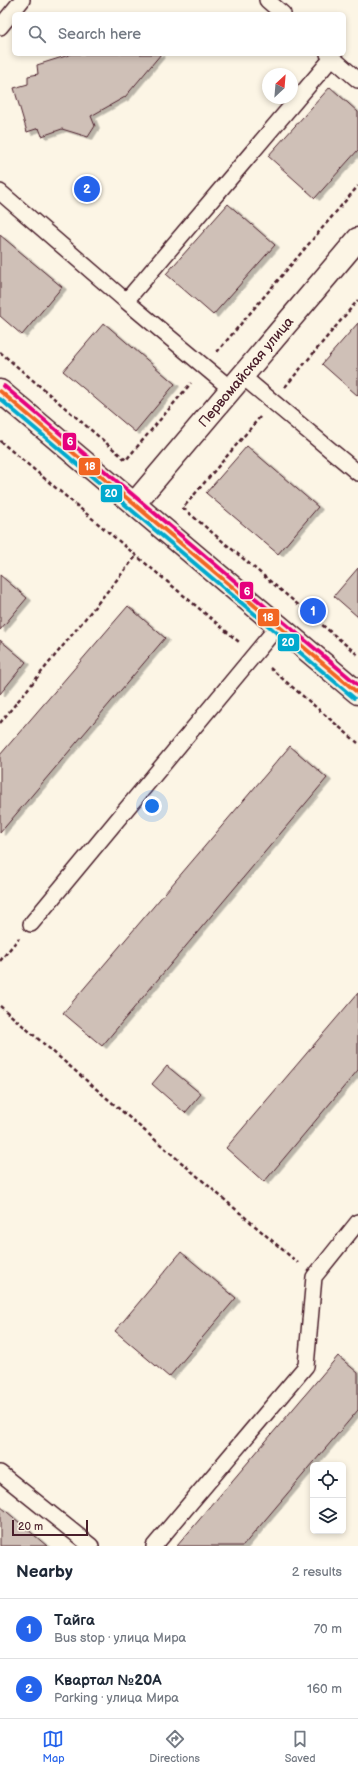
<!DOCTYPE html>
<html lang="en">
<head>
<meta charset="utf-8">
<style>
	:root { --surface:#fff; --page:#f6f6f7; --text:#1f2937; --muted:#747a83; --line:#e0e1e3; --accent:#2563eb }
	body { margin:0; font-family:"Balsamiq Sans",sans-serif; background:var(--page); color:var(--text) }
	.controls { position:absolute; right:12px; bottom:12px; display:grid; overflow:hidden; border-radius:6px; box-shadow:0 2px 6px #0003 }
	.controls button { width:36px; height:36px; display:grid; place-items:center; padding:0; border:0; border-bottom:1px solid var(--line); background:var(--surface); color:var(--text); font:20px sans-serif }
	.compass { position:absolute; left:262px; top:68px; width:36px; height:36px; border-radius:50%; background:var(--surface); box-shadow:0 2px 6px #0003; rotate:26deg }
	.scale { position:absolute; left:12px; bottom:10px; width:76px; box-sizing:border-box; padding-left:4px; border:2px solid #4a1f2b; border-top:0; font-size:11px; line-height:14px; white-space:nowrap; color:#4a1f2b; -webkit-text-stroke:3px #fcf5e5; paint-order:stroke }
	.you { position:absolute; left:152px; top:806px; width:14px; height:14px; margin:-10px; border:3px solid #fff; border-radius:50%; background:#1a73e8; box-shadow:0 0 0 6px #1a73e833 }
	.badge { display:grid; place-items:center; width:26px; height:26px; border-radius:50%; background:var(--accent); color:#fff; font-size:13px; font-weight:700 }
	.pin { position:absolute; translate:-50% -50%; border:2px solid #fff; box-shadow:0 1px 4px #0006 }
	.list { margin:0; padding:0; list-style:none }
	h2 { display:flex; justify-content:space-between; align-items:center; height:52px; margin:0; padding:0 16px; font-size:17px }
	h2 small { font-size:13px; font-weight:400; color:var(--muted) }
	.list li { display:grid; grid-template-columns:26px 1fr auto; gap:12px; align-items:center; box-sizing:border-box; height:60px; padding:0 16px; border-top:1px solid var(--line) }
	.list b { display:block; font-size:15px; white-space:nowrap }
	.list p { margin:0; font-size:13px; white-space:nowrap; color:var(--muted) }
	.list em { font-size:13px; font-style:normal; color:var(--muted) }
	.icon { flex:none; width:22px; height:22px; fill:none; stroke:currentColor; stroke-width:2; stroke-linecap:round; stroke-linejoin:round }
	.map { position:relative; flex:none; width:358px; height:1546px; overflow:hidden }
	.search { position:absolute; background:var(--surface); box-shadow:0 2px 6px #0003; left:12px; right:12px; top:12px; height:44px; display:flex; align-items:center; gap:10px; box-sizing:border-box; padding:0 14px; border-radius:6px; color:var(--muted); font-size:15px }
	.sheet { height:172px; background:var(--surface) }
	nav { display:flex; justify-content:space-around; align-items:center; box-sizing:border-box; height:56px; border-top:1px solid var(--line); background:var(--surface); font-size:11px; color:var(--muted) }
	nav a { display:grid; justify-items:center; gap:2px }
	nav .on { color:var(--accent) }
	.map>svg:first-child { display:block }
	.building { fill:#cfc0b7; stroke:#4a1f2b; filter:url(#shadow) }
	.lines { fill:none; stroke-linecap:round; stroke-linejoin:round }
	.service-casing { stroke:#4a1f2b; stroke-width:18 }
	.tertiary-casing { stroke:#4a1f2b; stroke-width:25 }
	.path { stroke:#4a1f2b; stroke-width:2.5; stroke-dasharray:4 3; stroke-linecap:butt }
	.service { stroke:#fcf5e5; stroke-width:15 }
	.tertiary { stroke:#fcf5e5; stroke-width:22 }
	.bus-1-casing { stroke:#fcf5e5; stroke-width:7 }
	.bus-2-casing { stroke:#fcf5e5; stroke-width:7 }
	.bus-3-casing { stroke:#fcf5e5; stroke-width:7 }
	.bus-1 { stroke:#f26522; stroke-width:4 }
	.bus-2 { stroke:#00a9ce; stroke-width:4 }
	.bus-3 { stroke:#e5007d; stroke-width:4 }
	.labels { text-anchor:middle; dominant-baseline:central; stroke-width:3; stroke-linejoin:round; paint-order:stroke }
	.street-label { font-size:14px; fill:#4a1f2b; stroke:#fcf5e5 }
	.line-badge { stroke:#fcf5e5; stroke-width:1.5 }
	.badge-label { font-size:11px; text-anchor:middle; font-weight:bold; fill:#fff }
</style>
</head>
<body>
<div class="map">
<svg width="358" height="1546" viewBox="0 0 358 1546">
	<defs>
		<filter id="shadow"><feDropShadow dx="4.5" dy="2.5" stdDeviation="0" flood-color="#0004"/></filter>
	</defs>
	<rect width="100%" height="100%" fill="#fcf5e5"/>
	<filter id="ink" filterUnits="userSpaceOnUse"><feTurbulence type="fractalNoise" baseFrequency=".025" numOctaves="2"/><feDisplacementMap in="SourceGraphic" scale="8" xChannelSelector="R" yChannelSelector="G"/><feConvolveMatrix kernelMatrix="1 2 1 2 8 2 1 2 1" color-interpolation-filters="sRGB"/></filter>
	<g filter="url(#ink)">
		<path class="building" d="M72,54h89l-36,43 -34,19 4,10 -7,11 -26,-8 -20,7 -3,-8 -12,4 -13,-44 14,-4v-8l10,-2 -1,-9z
			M330,87l28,25v38l-43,48 -47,-42z
			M228,204l47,41 -62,70 -47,-41z
			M0,235l62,52 -40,48 -22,-19z
			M104,323l71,61 -40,48 -72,-61z
			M358,323v73l-36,-32z
			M247,446l71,61 -40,47 -72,-61z
			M358,568v49l-24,-21z
			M0,575l27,23 -27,32z
			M128,606l37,32 -165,195v-78z
			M0,640l26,22 -26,32z
			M290,746l37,32 -225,268 -39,-33z
			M358,993v77l-94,112 -38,-34z
			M167,1066l34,28 -16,19 -33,-29z
			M181,1252l55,46 -67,79 -54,-46z
			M338,1356l20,17v37l-115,136h-66z
			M0,1506l47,40h-47z"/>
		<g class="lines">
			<defs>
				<path id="service" d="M267,0l16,14
					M0,27l22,-27
					M328,54l30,26
					M0,192l126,109 206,-243
					M126,301l105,88
					M242,376l116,97
					M31,924l247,-298
					M0,1473l91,73
					M154,1546l152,-180 8,-89 44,-55"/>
				<path id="tertiary" d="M0,391l358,302
					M134,504l224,-265"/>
			</defs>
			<use href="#service" class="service-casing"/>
			<use href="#tertiary" class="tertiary-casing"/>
			<path class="path" d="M0,352l126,108 65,-77
				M217,352l141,-166
				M285,387l73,-87
				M260,417l-77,91 175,147
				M0,441l239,201
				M270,668l88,75
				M0,723l137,-168
				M0,961l19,-23
				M0,1006l298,257"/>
			<use href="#service" class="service"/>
			<use href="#tertiary" class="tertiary"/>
			<defs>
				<path id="bus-1" d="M0,391l358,302"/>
				<path id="bus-2" d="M0,399l354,299"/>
				<path id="bus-3" d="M4,386l354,299"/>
			</defs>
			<use href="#bus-1" class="bus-1-casing"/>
			<use href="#bus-2" class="bus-2-casing"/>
			<use href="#bus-3" class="bus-3-casing"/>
			<use href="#bus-1" class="bus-1"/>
			<use href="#bus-2" class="bus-2"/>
			<use href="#bus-3" class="bus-3"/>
		</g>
	</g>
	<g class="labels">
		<g class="street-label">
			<text transform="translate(246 372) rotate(-50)">Первомайская улица</text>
		</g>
	</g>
	<g class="line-badge">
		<rect x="62" y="432" width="15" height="19" rx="4" fill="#e5007d"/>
		<rect x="78" y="457" width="23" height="19" rx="4" fill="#f26522"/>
		<rect x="100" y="484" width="23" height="19" rx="4" fill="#00a9ce"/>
		<rect x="239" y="581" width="15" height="19" rx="4" fill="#e5007d"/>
		<rect x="257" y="608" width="23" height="19" rx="4" fill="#f26522"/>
		<rect x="277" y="633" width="23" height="19" rx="4" fill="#00a9ce"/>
	</g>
	<g class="badge-label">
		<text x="70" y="445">6</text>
		<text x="90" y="470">18</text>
		<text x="111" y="497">20</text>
		<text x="247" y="595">6</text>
		<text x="268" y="621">18</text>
		<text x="288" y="646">20</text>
	</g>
</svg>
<div class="controls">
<button><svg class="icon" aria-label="locate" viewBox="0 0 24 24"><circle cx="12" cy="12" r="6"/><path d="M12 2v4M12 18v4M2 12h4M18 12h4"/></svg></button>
<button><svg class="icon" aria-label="layers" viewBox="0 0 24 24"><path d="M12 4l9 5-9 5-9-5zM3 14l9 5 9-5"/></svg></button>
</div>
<svg class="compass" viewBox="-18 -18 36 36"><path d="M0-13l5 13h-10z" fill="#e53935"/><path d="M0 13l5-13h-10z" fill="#747a83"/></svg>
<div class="scale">20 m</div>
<div class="you"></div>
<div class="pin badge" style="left:313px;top:611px">1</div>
<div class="pin badge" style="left:87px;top:189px">2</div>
<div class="search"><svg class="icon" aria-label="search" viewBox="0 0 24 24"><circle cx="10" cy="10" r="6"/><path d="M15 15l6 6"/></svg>Search here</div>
</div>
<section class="sheet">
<h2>Nearby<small>2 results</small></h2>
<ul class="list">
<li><span class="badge">1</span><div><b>Тайга</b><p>Bus stop · улица Мира</p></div><em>70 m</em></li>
<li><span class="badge">2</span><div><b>Квартал №20А</b><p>Parking · улица Мира</p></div><em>160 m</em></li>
</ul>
</section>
<nav>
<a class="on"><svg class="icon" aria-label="map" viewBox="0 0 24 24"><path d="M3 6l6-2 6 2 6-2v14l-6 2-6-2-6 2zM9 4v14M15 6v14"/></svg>Map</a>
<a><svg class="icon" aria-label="directions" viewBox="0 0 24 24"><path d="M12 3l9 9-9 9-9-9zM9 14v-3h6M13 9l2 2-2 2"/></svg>Directions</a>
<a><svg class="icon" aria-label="saved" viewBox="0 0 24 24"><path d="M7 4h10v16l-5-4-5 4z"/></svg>Saved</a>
</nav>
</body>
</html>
